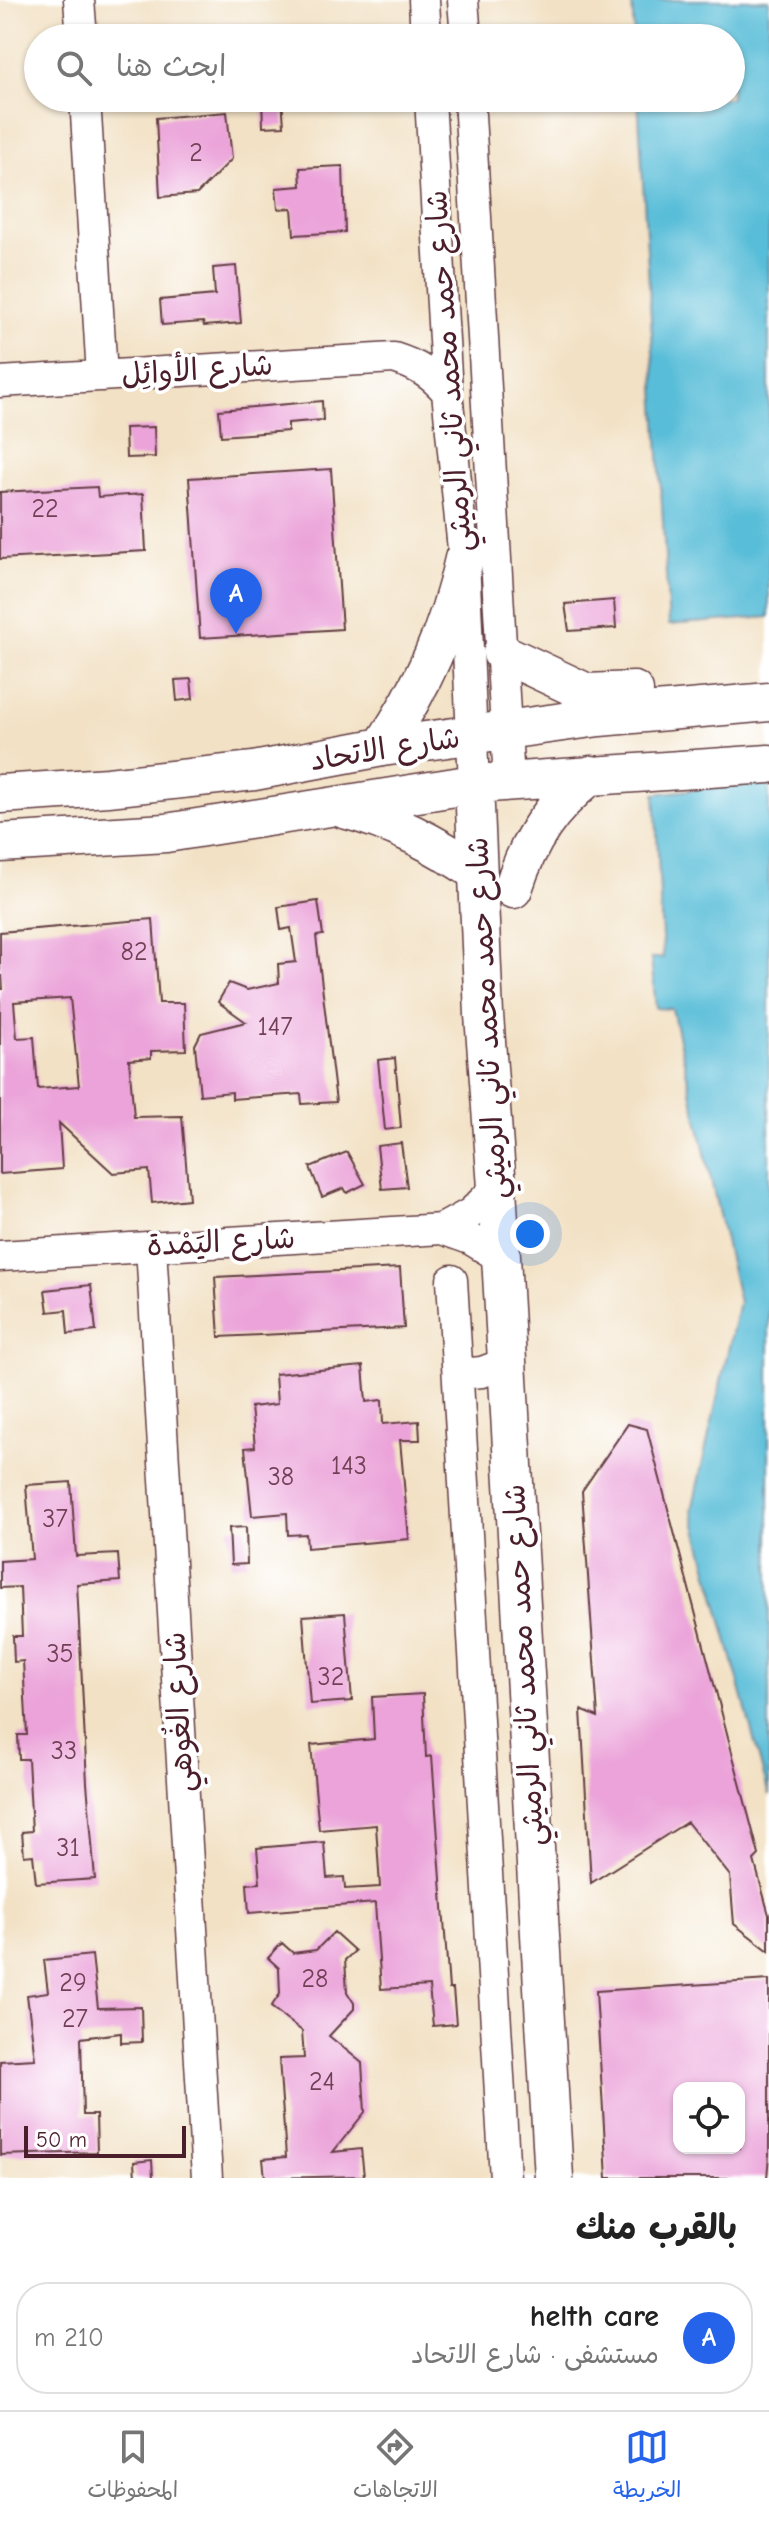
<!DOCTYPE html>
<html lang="ar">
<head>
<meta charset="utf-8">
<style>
	:root { --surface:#fff; --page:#f2f2f2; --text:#222; --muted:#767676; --line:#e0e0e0; --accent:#2563eb }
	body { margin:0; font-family:"Comic Neue","Playpen Sans Arabic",sans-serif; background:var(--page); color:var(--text); direction:rtl }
	.controls { position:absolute; right:24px; bottom:24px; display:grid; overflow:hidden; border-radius:16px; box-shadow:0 2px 6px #0004 }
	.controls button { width:72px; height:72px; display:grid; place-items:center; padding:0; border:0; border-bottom:2px solid var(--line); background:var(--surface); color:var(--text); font:40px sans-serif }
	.scale { position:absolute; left:24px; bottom:20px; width:162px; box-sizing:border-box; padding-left:8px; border:4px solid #4a1f2b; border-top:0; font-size:22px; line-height:28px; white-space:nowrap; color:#4a1f2b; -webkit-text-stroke:6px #fff; paint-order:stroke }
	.you { position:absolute; left:530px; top:1234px; width:28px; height:28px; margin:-20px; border:6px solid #fff; border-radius:50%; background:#1a73e8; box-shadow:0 0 0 12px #1a73e833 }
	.badge { display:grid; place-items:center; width:52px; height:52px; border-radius:50%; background:var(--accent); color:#fff; font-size:26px; font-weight:700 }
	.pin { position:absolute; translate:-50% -66px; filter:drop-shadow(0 2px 4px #0008) }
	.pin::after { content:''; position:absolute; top:42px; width:28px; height:24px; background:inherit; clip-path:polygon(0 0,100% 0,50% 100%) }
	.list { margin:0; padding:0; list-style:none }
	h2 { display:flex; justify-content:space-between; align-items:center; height:104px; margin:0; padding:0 32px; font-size:34px }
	h2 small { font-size:26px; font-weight:400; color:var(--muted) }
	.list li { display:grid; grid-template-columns:52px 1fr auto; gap:24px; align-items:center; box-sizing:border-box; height:112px; margin:0 16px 16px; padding:0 16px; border:2px solid var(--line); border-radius:32px }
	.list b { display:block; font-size:30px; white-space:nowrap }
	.list p { margin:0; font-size:26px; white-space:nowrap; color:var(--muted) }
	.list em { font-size:26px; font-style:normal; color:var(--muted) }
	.icon { flex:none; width:44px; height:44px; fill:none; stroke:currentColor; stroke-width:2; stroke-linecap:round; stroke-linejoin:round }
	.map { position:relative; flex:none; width:769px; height:2178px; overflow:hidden; direction:ltr }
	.search { position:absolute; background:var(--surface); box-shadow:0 2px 6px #0004; left:24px; right:24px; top:24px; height:88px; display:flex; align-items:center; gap:20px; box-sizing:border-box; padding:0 28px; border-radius:44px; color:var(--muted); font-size:30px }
	.sheet { height:232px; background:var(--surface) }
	nav { display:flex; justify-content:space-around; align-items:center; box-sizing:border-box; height:112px; border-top:2px solid var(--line); background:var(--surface); font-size:22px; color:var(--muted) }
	nav a { display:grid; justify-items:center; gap:4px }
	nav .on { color:var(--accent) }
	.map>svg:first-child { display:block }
	.water { fill:#59bdd8; stroke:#526e82; stroke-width:2 }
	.building { fill:#eba3d9; fill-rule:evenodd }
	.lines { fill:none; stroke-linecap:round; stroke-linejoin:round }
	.minor-casing { stroke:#633c42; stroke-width:33 }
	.major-casing { stroke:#633c42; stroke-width:41 }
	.minor { stroke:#fff; stroke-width:30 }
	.major { stroke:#fff; stroke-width:38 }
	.labels { text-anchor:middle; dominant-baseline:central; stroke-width:7; stroke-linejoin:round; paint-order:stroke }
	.number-label { font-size:26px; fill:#724056 }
	.street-label { font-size:30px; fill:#4a1f2b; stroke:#fff }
</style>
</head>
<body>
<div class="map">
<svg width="769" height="2178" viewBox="0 0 769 2178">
	<rect width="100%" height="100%" fill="#fff"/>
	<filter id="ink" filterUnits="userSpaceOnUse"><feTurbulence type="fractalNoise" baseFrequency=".0125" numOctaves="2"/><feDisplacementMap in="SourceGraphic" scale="16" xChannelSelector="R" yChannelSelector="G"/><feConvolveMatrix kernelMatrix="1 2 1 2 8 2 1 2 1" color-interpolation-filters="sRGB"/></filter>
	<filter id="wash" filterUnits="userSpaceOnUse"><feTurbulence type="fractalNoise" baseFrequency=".006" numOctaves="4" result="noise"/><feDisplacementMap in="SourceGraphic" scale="32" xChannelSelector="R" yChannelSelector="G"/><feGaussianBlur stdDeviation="1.8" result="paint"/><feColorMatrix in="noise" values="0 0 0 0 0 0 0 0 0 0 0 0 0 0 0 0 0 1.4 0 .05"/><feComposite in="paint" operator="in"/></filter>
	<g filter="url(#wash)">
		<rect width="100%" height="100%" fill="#f2e1c4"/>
		<path class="water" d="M632,0h137v617l-100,8 -31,-527h93v-60h-97z
			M769,781v1014l-77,-285 47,-208 -67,-293 -16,-1 -5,-50h12l-8,-164z"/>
		<g id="blocks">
			<path class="building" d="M262,98h20l2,28 -21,1z
				M227,112l5,47 -35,35 -37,3 -4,-79z
				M343,166l2,66 -51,3 -2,-27 -14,1 -2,-21 25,-2 -1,-18z
				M236,266l5,57 -37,3 -1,-4 -41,3 -2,-25 55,-5 -2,-27z
				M322,401l1,19 -35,3v8l-67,5 -2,-26z
				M154,427l1,30 -29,1 -1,-30z
				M331,469l11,160 -142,9 -11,-160z
				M97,487l1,10 45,-3 3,57 -146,8v-67z
				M614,600l2,28 -47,3 -4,-27z
				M191,679l2,20 -16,2 -2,-21z
				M318,901l5,34 -7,1 20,166 -34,2 -1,-10 -69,5v-7l-32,3 -5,-50 6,-12 45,-11 -28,-20 11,-19 18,7 32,-7 -1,-19 18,-2 -5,-34 -10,2 -3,-23z
				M153,919l6,84h25l2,47 -35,1v7l-22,2 5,57 48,-1 7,83 -37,4 -3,-33 -36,3 -54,-50 3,46 -62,5v-185h3l-1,-13h-2v-44zM70,998l9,88 -41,3 -4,-52 -17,1 -3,-36z
				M395,1058l6,70 -16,2 -7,-70z
				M401,1143l6,44 -25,2 -5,-43z
				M347,1152l18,32 -18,9 -3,-5 -22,9 -12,-30z
				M400,1268l4,60 -185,9 -4,-60z
				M91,1285l5,46 -28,3 -2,-24 -18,2 -3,-22z
				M363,1366l3,36 16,-2 1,24 36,-3 1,19h-20l9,99 -102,9 -1,-14 -18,1 -1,-22 -35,3 -7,-68 10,-1 -4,-40 26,-3 -2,-30z
				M628,1424l19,5 112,426 -5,5 15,55v36l-35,-27 -4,-48 -43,-54 -96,61 -10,-173 17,7 -16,-226z
				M71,1482l5,74 42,-2 2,27 -43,3 10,199 8,96 -59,4 -3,-28 -9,1 -2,-24 10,-1 -4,-72h-9l-1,-24h9l-4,-74 -9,1 -1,-26h9l-2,-49 -20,1v-27l32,-2 -6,-74z
				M246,1527l1,37 -16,1 -2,-37z
				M345,1613l7,88 -42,3 -7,-88z
				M423,1694l3,63 6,-1 17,233h4l3,35 -23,2 -4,-40 -48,3 -6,-86 -126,10 -2,-29 13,-1 -3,-35 67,-6 3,36 17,-1 1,12 35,-2 -4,-62 -57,5 -8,-85 63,-6 -2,-42z
				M334,1932l21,19 -10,9 2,32 7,11v6l-25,27 33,27 3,49 -32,40 28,-3 3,27 -99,2 -2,-19 23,-2 -7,-98 25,-1 -2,-27 -31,-24 9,-13 -1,-26 -11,-10 14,-15 11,10 23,-3z
				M92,1955l6,53 43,-1 1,35 -21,1v-10l-40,5 2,77h13l1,37 -97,3v-94l35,-2 -8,-64 21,-3 -4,-32z
				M769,1980v175l-2,23h-160l-11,-187zM679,2088h60v60h-60z
				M152,2160l1,18h-18l-1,-16z"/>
		</g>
	</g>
	<g filter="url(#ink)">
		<use href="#blocks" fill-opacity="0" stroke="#633c42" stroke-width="2"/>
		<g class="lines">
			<defs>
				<path id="minor" d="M79,0l3,38
					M424,0l2,38
					M463,0l3,38
					M85,98l17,278
					M430,98l17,294 17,167 10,225
					M469,98l40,683
					M0,382l394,-24c22,7 38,16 53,34
					M442,1229l29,-16 26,-26
					M151,1247l56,931
					M0,1256l442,-27 28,10 31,19
					M452,1280l53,898
					M458,1374l24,-2 24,-9"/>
				<path id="major" d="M502,653l85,40 47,-2
					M382,747c40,-59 67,-118 82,-188
					M474,784l10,231 13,172 57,991
					M0,794l108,-7 146,-16 128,-24 217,-30 170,-15
					M344,809c49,12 91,35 133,63
					M0,843l166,-10 308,-49 295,-20
					M513,889c16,-50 37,-81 78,-114"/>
			</defs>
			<use href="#minor" class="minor-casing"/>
			<use href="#major" class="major-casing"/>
			<use href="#minor" class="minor"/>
			<use href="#major" class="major"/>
		</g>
	</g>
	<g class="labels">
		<g class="number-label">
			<text x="196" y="153">2</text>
			<text x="45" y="509">22</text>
			<text x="134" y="952">82</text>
			<text x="275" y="1027">147</text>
			<text x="349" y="1466">143</text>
			<text x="281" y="1477">38</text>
			<text x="55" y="1519">37</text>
			<text x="60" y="1654">35</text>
			<text x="331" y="1677">32</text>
			<text x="64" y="1751">33</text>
			<text x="68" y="1848">31</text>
			<text x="315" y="1979">28</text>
			<text x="73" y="1983">29</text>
			<text x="75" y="2019">27</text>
			<text x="322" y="2082">24</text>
		</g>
		<g class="street-label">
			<text transform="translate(197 370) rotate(-4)">شارع الأوائِل</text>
			<text transform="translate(449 371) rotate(-94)">شارع حمد محمد ثاني الرميثي</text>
			<text transform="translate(385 749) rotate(-9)">شارع الاتحاد</text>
			<text transform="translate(487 1018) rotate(-93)">شارع حمد محمد ثاني الرميثي</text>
			<text transform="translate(221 1242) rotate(-3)">شارع اليَمْدة</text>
			<text transform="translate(524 1665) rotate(-93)">شارع حمد محمد ثاني الرميثي</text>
			<text transform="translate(179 1712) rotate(-93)">شارع الغُوهي</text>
		</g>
	</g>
</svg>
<div class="controls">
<button><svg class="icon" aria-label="locate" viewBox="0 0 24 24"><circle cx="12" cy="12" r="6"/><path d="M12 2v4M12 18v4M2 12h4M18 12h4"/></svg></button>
</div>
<div class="scale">50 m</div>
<div class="you"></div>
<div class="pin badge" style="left:236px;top:634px">A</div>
<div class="search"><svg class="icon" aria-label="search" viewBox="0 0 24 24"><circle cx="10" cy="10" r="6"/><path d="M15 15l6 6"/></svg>ابحث هنا</div>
</div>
<section class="sheet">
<h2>بالقرب منك<small></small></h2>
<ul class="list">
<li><span class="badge">A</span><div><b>helth care</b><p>مستشفى · شارع الاتحاد</p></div><em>210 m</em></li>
</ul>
</section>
<nav>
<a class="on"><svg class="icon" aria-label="map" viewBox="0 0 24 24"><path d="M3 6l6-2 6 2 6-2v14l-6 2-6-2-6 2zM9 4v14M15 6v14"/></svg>الخريطة</a>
<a><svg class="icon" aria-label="directions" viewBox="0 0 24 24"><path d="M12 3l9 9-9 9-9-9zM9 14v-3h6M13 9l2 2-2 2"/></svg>الاتجاهات</a>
<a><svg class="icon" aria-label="saved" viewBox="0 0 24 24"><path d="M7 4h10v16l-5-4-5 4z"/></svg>المحفوظات</a>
</nav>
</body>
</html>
